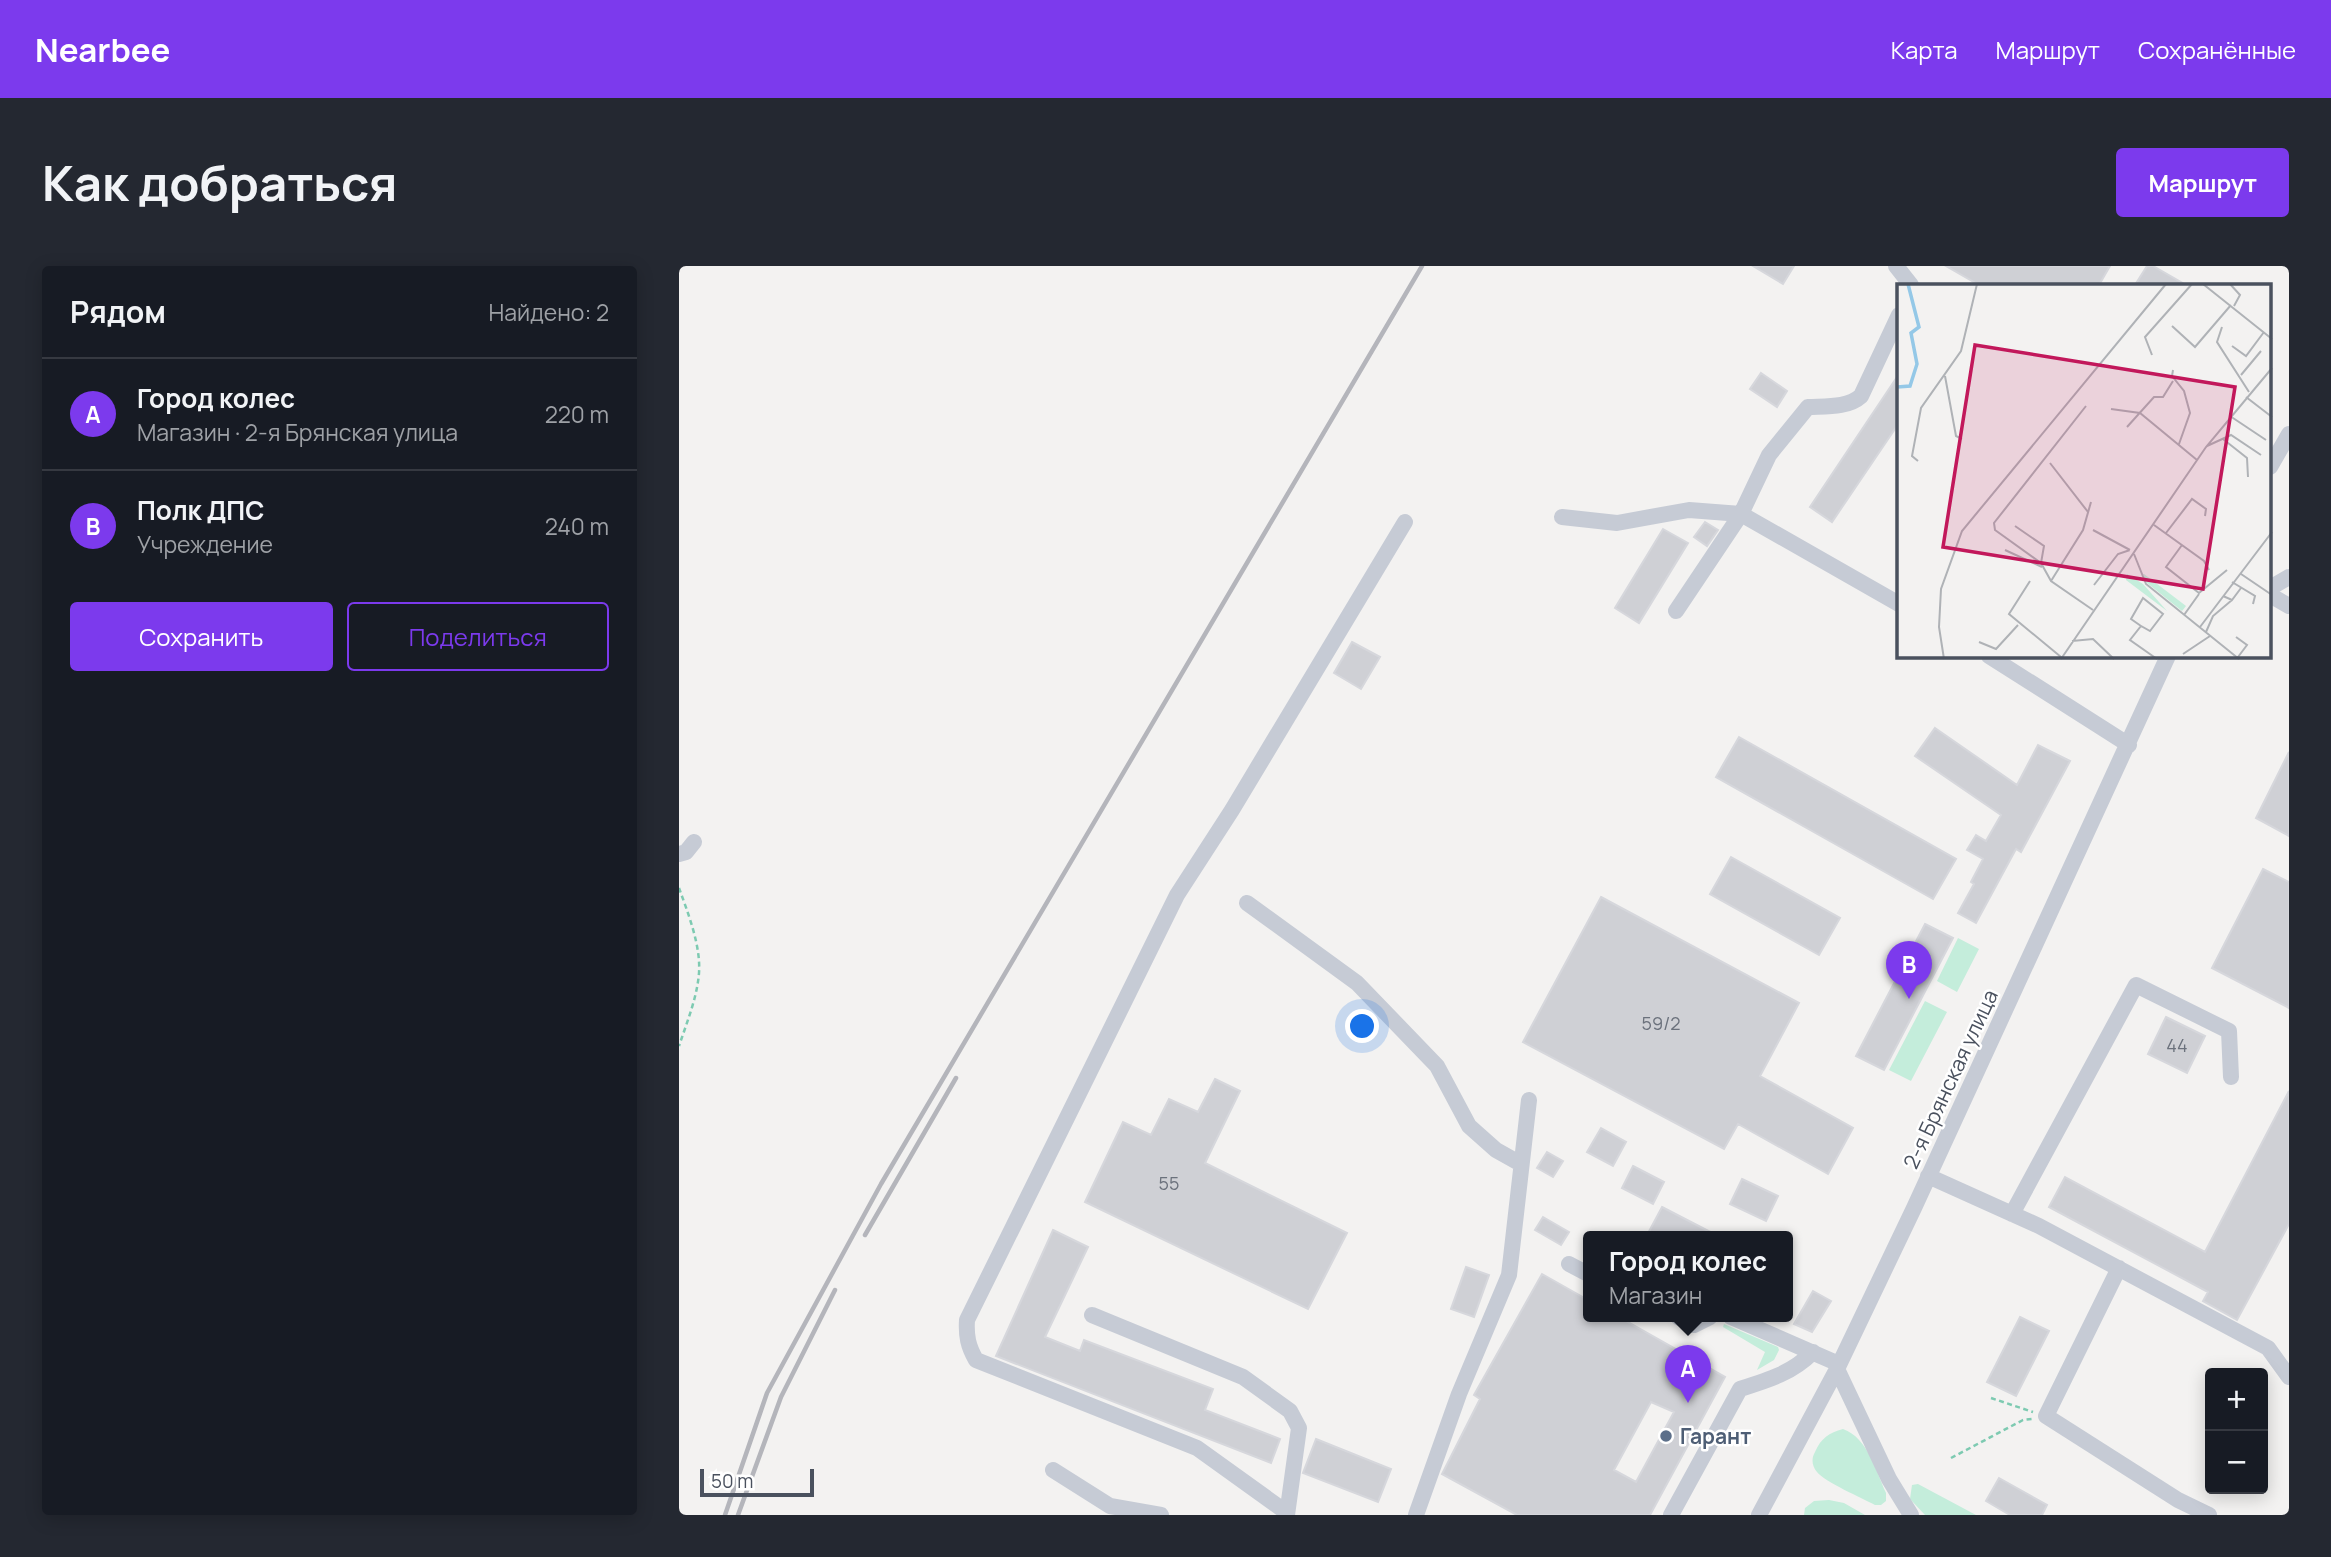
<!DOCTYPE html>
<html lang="ru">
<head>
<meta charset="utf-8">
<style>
	:root { --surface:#171b24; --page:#242831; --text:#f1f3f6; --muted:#9ea1a6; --line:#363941; --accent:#7c3aed }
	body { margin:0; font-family:Manrope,sans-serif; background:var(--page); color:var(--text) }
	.controls { position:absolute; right:21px; bottom:21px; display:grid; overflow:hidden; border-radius:7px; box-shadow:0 4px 18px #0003 }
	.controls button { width:63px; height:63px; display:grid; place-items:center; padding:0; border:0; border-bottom:2px solid var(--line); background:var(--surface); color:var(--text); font:35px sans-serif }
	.scale { position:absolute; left:21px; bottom:18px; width:114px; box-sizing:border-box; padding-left:7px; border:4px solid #4a515e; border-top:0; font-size:19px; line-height:24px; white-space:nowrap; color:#4a515e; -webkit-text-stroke:5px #fff; paint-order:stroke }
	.you { position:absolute; left:684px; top:761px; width:24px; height:24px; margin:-18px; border:5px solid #fff; border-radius:50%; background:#1a73e8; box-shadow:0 0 0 10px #1a73e833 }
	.badge { display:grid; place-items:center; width:46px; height:46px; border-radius:50%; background:var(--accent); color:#fff; font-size:23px; font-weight:700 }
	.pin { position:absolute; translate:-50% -58px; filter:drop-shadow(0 2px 4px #0008) }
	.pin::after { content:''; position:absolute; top:37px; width:24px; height:21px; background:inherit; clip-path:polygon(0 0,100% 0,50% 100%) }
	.popup { position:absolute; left:904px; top:965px; width:210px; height:91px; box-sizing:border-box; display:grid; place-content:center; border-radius:7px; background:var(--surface); filter:drop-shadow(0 2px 5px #0005); font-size:23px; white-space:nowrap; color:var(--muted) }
	.popup b { font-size:26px; color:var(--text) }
	.popup::after { content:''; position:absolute; left:50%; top:100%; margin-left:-14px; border:14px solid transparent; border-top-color:var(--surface) }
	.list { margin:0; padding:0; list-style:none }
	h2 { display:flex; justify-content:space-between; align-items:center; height:91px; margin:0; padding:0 28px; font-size:30px }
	h2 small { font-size:23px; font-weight:400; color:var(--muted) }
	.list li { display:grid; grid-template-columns:46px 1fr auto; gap:21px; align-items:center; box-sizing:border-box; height:112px; padding:0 28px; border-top:2px solid var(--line) }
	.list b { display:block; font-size:26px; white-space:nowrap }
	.list p { margin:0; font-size:23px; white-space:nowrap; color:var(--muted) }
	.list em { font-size:23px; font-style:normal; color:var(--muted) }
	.actions { display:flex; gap:14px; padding:21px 28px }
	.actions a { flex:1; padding:16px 0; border:2px solid var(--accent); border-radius:7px; text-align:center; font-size:24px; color:var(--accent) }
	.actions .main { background:var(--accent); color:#fff }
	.map { position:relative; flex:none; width:1610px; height:1249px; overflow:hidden; border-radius:7px }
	header { display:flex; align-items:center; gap:42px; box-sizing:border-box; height:98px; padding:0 35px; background:var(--accent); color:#fff }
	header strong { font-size:33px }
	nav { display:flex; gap:38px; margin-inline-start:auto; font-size:24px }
	.intro { display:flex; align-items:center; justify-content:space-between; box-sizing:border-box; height:168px; padding:0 42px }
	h1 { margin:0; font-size:49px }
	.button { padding:18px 32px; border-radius:7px; background:var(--accent); color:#fff; font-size:24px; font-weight:700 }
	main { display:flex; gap:42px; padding:0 42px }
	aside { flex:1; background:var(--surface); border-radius:7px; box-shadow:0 4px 18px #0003 }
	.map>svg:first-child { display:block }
	.green { fill:#c4eddb }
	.building { fill:#cfd0d5; stroke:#d6d7dc; stroke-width:2; fill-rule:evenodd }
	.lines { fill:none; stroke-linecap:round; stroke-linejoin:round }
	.path { stroke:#7dcab1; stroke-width:2.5; stroke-dasharray:5 3.5; stroke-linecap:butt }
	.minor { stroke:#c6cbd5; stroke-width:16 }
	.rail { stroke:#b4b5bb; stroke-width:4.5 }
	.service-dot { fill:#5c6f8a; stroke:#fff; stroke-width:2.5 }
	.labels { text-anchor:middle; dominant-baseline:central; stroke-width:5; stroke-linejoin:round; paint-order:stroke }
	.number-label { font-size:18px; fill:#6b717c }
	.street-label { font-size:21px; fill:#4a515e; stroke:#fff }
	.service-label { font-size:21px; font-weight:bold; fill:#4e5e75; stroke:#fff; text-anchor:start }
	.inset-river { fill:none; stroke:#94c8e7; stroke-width:3.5 }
	.inset-road { fill:none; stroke:#afb2b6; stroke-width:2 }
	.view { fill:#c2185b; fill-opacity:0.15; stroke:#c2185b; stroke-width:3.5 }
	.inset-edge { fill:none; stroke:#4a515e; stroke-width:3.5 }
</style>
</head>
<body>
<header>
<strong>Nearbee</strong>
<nav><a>Карта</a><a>Маршрут</a><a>Сохранённые</a></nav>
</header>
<div class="intro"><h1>Как добраться</h1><a class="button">Маршрут</a></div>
<main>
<aside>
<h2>Рядом<small>Найдено: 2</small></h2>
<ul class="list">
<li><span class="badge">A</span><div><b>Город колес</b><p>Магазин · 2-я Брянская улица</p></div><em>220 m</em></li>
<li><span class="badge">B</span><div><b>Полк ДПС</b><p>Учреждение</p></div><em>240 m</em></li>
</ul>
<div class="actions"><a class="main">Сохранить</a><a>Поделиться</a></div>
</aside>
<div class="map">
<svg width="1610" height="1249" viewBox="0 0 1610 1249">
	<rect width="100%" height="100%" fill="#f3f2f1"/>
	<path class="green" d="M1279,672l21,11 -22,43 -20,-11z
		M1246,735l22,11 -36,69 -22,-11z
		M1045,1058l54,23 1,3 -5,10 -17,10 8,-18 -42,-25z
		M1164,1163c25,9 33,42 43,64v8l-5,4h-6c-13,-7 -50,-23 -58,-33 -5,-6 -6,-13 -2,-20 6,-14 14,-19 28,-23z
		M1239,1218l58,31h-51l-15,-16 2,-14z
		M1150,1234l15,3 21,12h-61l1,-7 9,-7z"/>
	<path class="building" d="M1074,0h41l-11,18z
		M1267,0h164l-11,19h-120z
		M1468,0h6l33,19h-51z
		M1082,107l26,18 -10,16 -27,-18z
		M1220,108v49l-67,99 -22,-15z
		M1026,256l13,8 -11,16 -13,-9z
		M984,263l25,14 -49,80 -24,-15z
		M673,376l28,15 -19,32 -27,-16z
		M1256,462l82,57 21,-40 32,16 -49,91 -5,-3 -40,74 -18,-10 16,-29 -3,-2 12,-23 -16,-9 9,-15 10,6 15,-26 -86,-59z
		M1060,471l217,122 -23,40 -217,-122z
		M1610,486v84l-33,-18z
		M1052,591l109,61 -21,37 -109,-61z
		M1584,603l26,13v126l-77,-40z
		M922,631l198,106 -39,73 93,52 -25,46 -90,-50 -14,25 -201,-107z
		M1246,658l28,14 -69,132 -28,-14z
		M1487,751l39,19 -18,37 -39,-19z
		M536,813l25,12 -35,72 142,70 -39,76 -223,-107 38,-80 28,13 18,-36 29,13z
		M1610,825v133l-52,96 -34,-19 5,-9 -159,-85 16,-30 140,75z
		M922,862l25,14 -13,24 -26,-14z
		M868,886l16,9 -10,16 -16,-9z
		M954,900l31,16 -11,22 -31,-16z
		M1063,913l36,17 -12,25 -36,-17z
		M983,941l58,30h-74z
		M864,951l26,15 -8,13 -26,-15z
		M374,964l35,17 -43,90 35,14 4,-11 129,49 -8,21 75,29 -9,24 -275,-107z
		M787,1001l23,8 -15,42 -23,-8z
		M863,1008l46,26v17h31l106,60 -75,138h-133l-75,-41 38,-75 -6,-4zM972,1136l23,10 -38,70 -22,-12z
		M1134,1025l18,10 -19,31 -18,-8z
		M1341,1051l29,14 -33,65 -29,-14z
		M637,1173l75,30 -13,33 -75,-29z
		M1320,1212l48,27 -5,10h-32l-24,-14z"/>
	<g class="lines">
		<path class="path" d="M0,622c9,25 22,58 20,85 -2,25 -12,49 -20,73
			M1312,1132l42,14
			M1272,1192l72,-38 9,-1"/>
		<path class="minor" d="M1217,0l15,19
			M1591,201l19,-33
			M883,251l55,6 72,-13 52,4 158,90
			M1591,322l19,-11
			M1591,329l19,11
			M997,345l65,-97 28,-59 39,-48c17,-1 40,1 53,-11l38,-81
			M1310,390l140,89
			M0,588l7,-2 8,-10
			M568,637l110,80 80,83 32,60 27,24 25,14
			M1249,910l111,50 229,122 21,29
			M1333,948l124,-229 93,46 2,46
			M890,998l19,10
			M1440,1002l-73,148 132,84 31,15
			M413,1049l151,62 47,34 9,17 -12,87
			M999,1051l16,8 16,-8
			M1052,1051l108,47
			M1158,1103l52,110 22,36
			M374,1204l57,36 51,9
			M607,1246l-89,-64 -221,-88c-8,-14 -10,-24 -9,-40l210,-425 55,-85 173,-288
			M737,1249l43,-121 50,-119 20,-175
			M992,1249l69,-126c29,-9 52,-16 73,-37
			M1080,1249l78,-146 77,-161 254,-552"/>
		<path class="rail" d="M186,969l91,-157
			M46,1249l42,-122 114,-209 541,-918
			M59,1249l43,-118 54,-107"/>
	</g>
	<circle class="service-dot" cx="987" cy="1170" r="7"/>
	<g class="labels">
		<g class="number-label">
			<text x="982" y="757">59/2</text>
			<text x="1498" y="779">44</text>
			<text x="490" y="917">55</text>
		</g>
		<g class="street-label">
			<text transform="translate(1271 813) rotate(-65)">2-я Брянская улица</text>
		</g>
		<g class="service-label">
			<text x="1001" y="1170">Гарант</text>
		</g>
	</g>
	<g transform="translate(1218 18)">
		<rect width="374" height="374" fill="#f3f2f1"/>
		<path d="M230,290l16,10 24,27 -41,-31zM246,290h1l42,32 -4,5 -36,-29z" fill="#c4eddb"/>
		<path class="inset-river" d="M0,103l13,-1 7,-22 -6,-31 8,-6 -11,-43"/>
		<path class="inset-road" d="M306,0l69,55M333,0l10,11 -6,11M275,42l23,21 36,-42M325,43l-5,15 32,50M335,62l14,10 18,-24M255,71l-7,-18 47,-53M276,86l-1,6 12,15 6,22 -11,31M344,91l20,-24M48,92l11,60 6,3M349,113l26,20M214,125l29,4 57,47M333,132l36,24M230,143l27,-30h9l10,-16M326,155l24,19 1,19M310,162l24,-11 30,20M21,177l-6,-5 9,-48 40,-57 16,-67M153,179l38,49M257,241l50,36 5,9M118,242l29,20 -3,17 10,18 42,29M196,246l37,20M269,249l26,-34 14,10 -1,7M285,261l-16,22 33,26 28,-23M108,266l37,17M237,270l12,30 93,75M144,279l-46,-33 -1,-7 92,-117M344,290l31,21M133,297l-21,33 52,43M154,297l32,-51 8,-28M335,298l23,14 -2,8M197,301l24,-31 12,-4M326,312l9,4 9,-12M287,331l15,-21M244,342l-10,-7 12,-21 20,16 -13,17 -9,-5 -11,14 27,19M303,343l72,-95M309,348l7,-16 19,-16M339,353l11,8 -9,12M175,357l21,-2 21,20M82,358l17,7 22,-24M286,370l27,-18M47,375l-5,-32 2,-38 21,-58 204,-247M164,375l145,-212 66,-79"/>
		<path class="view" d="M78,61l260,42 -32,202 -260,-42z"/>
		<rect width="374" height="374" class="inset-edge"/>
	</g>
</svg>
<div class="controls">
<button>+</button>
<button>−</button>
</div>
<div class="scale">50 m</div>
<div class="you"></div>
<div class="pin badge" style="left:1009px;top:1137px">A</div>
<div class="popup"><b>Город колес</b>Магазин</div>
<div class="pin badge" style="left:1230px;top:733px">B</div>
</div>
</main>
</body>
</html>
